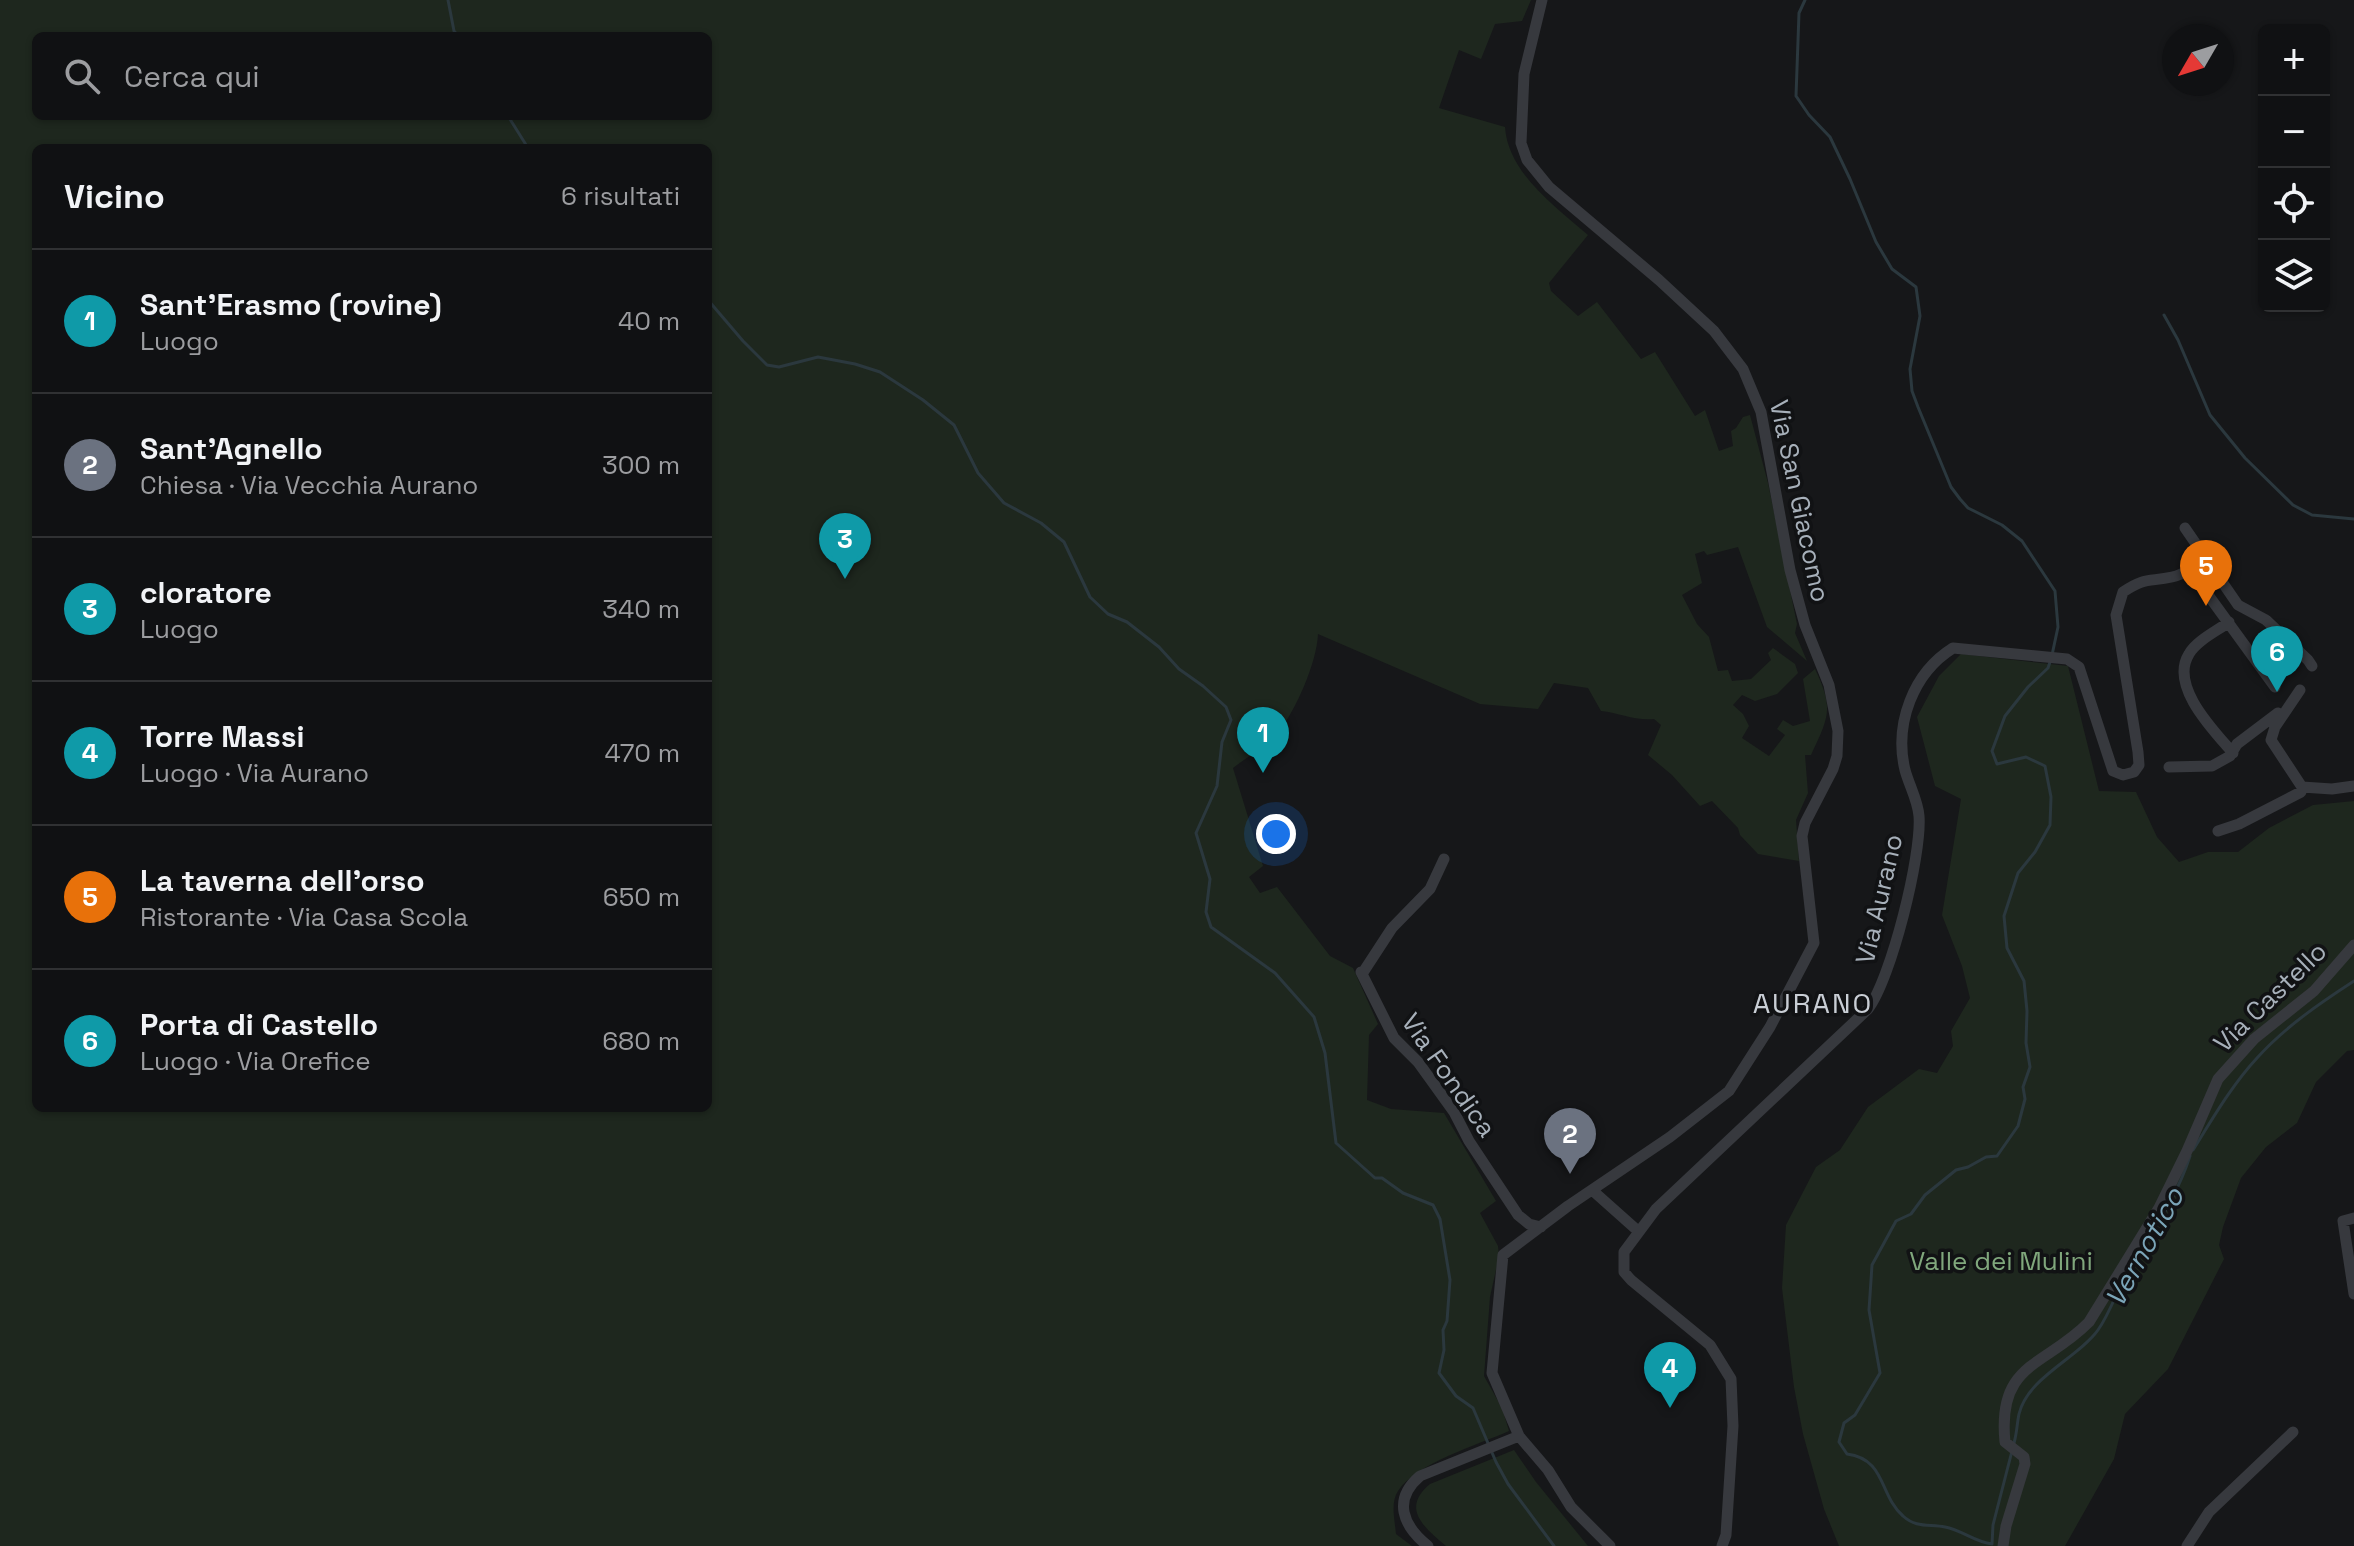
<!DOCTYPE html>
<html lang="it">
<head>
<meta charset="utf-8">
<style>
	:root { --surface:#101113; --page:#1e1f21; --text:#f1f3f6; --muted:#9c9da0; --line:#303133; --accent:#ff9628 }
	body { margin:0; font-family:"Space Grotesk",sans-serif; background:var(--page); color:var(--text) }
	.controls { position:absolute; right:24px; top:24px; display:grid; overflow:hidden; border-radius:12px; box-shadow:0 2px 6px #0004 }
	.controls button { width:72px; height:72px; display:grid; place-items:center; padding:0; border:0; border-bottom:2px solid var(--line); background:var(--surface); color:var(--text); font:40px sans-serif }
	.compass { position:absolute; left:2162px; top:24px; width:72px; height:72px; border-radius:50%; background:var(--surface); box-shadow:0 2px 6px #0004; rotate:231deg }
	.you { position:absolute; left:1276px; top:834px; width:28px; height:28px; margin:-20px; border:6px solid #fff; border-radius:50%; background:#1a73e8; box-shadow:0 0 0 12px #1a73e833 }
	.badge { display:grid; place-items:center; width:52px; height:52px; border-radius:50%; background:var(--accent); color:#fff; font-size:26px; font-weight:700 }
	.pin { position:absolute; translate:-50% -66px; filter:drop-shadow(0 2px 4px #0008) }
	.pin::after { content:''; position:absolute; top:42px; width:28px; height:24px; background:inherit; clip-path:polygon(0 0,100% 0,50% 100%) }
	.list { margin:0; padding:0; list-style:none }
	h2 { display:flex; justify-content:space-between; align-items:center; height:104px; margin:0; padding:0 32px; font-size:34px }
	h2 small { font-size:26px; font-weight:400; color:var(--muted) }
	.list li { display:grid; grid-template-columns:52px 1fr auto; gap:24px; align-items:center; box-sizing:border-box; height:144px; padding:0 32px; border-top:2px solid var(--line) }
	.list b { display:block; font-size:30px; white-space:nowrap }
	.list p { margin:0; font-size:26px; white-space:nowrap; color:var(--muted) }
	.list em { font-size:26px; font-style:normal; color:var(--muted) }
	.icon { flex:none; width:44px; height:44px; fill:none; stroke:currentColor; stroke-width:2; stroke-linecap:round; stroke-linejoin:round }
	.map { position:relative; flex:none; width:2354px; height:1546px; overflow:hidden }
	.search { position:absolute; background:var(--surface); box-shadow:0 2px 6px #0004; left:32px; top:32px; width:680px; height:88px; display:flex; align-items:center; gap:20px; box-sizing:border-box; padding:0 28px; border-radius:12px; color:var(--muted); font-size:30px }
	.panel { position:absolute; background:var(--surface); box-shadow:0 2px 6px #0004; left:32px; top:144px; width:680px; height:968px; border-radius:12px }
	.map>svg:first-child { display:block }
	.green { fill:#1e271e; fill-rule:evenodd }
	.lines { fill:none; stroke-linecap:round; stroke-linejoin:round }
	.stream { stroke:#2b383e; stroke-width:3 }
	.street { stroke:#37393e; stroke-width:11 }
	.labels { text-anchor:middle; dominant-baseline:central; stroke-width:7; stroke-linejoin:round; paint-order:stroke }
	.street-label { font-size:26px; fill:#a7b0ba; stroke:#111214 }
	.park-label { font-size:26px; fill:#80a77c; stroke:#111214 }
	.neighbourhood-label { font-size:28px; letter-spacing:2px; fill:#c9ced5; stroke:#111214 }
	.water-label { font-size:28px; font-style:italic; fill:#7ba5b8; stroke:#111214 }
</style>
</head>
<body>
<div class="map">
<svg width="2354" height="1546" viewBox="0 0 2354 1546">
	<rect width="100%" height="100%" fill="#161719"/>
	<path class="green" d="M0,0h1531l-9,21 -27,3 -14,35 -22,-9 -20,58 66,19c3,46 50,79 83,108l-39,48 2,8 27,25 19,-14 44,57 14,-7 40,64 10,-6 14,41 14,-5 -2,-15 5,-3 7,-11 7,-2 18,68 29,141 -2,9 12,28 -40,-34 -29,-80 -31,8 -3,-4 -9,3 7,29 -20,12 15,29 12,13 9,34 10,-1 4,11 19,-2 20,-19 -3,-7 5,-5 22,16 3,9 -21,21 -22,7 -13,-6 -9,10 10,9 6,12 -7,12 27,18 16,-21 -8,-6 6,-9 10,6 17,-5 -7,-42 12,-10c19,40 14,47 -4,86h-6l3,38 -12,27 3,41 -41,-7 -18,-19 -2,-7 -26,-27 -12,5 -28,-31 -24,-20 13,-30 -7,-6c-19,2 -34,-6 -53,-8l-13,-23 -34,-5 -16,26 -58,-5 -162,-70c-1,28 -22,76 -40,99 -11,13 -31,24 -45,35l30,98 -14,11 11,16 17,-6 53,69 23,12 25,56 -9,11 -2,65 24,9 53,4 52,88 -16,12 18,33 1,10 -9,41 -6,79 18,32 7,23c-31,14 -93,32 -111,60 -8,12 -3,30 -2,43l16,12h-1412zM36,36h672v80h-672zM36,148h672v960h-672z
		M1961,654l107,12 31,125 37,1 21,45 22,25 29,-10h30l31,-24 44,-23 41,-4v249l-7,1 -31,31 -19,41 -31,24 -25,31 -18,49 -4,18 5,14 -56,110 -43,45 -11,45 -49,87h-226l-15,-37 -21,-75 -9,-47 -12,-99 4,-63 30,-58 24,-17 28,-43 51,-38 18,4 16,-27 -2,-15 19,-33 -8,-32 -20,-51 19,-116 -26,-13 -18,-69 22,-41z
		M1514,1450l22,32 52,64h-142c-21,-18 -46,-37 -16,-62z"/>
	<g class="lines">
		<path class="stream" d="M448,0l6,31 4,5
			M1805,0l-6,13 -3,83 13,19 21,22 20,42 26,63 16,27 24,18 4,29 -10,53 2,22 6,16 33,80 9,12 8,9 34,17 20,16 33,50 3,36 -6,28
			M508,116l20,32
			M708,300l35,41 24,24 12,2 39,-10 37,7 25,8 43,28 31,25 24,48 26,30 37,20 23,19 26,55 18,17 19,8 32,25 20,22 24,17 23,21 5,13 -9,22 -5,44 -21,47 14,46 -4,33 5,15 64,46 39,44 11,36 11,90 39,35h7l21,15 30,12 7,14 10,61 -3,41 -4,9 1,20 -5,23 17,23 17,12 23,54 12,22 46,62
			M2164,315l14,25 32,75 35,43 48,47 19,10 42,4
			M2193,1150c20,-32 39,-65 64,-92 28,-31 63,-55 97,-77
			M2014,1443c3,-10 3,-20 5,-29 9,-37 59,-56 79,-84 12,-17 18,-37 28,-55 23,-39 50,-75 64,-119
			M1992,1544c-18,-2 -30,-14 -47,-17 -16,-3 -29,1 -42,-11 -24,-21 -17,-57 -56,-62l-8,-12 5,-19 11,-8 25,-42 -11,-63 3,-45 24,-44 15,-7 14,-19 31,-25 12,-3 18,-10 11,-1 21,-30 7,-27 -2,-12 7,-20 -4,-24 1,-32 -3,-30 -17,-33 -3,-32 14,-43 17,-21 15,-27 1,-28 -6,-31 -19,-9 -29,7 -5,-13 13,-35 23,-29 20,-19 2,-6
			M1992,1544l1,-19 19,-74"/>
		<path class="street" d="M1542,0l-18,74 -3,69 6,17 22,27 110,93 55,51 29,38 18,43 29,158 15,55 24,60 9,46 -1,25 -4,13 -28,54 -3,13 12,107 -44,84 -41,64 -59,46 -102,69 -65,49 -11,118 27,63 29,34 23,37 39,39
			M2185,528l53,77 28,15 42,40 4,6
			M2190,570l85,117
			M2229,622c-12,9 -33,19 -40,32 -20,32 25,77 44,99
			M2300,690l-25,37 -4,13 31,47 30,2 22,-3
			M2169,767l43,-1 18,-10 7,-12 41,-31
			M2218,831l21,-7 62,-32 1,-5
			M1361,972l33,66 24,24 36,50 15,29 49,74 11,9 12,3
			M1362,974l30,-46 38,-39 14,-30
			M1592,1190l46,41
			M2354,1218l-11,3 11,73
			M1428,1546c-25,-20 -36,-46 -8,-70l99,-40
			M1722,1546l4,-11 7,-109 -2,-47 -21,-34 -79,-65 -7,-8v-20l32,-43 212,-200c23,-30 54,-154 51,-193 -1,-15 -10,-31 -14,-46 -11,-46 8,-97 48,-122l114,11 12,8 34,104 10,4 11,-3 5,-7 -1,-13 -22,-137 7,-23c22,-15 26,-10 49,-15 13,-3 24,-11 35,-19
			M2003,1546l3,-20 19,-62 -1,-7 -19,-15c-8,-80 40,-75 84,-120l70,-114 28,-57 31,-72 36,-40 60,-48 40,-46
			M2187,1546l22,-34 84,-80"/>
	</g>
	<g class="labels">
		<g class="street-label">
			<text transform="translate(1800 501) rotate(78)">Via San Giacomo</text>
			<text transform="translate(1879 899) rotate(-77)">Via Aurano</text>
			<text transform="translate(2270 997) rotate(-44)">Via Castello</text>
			<text transform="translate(1449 1075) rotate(55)">Via Fondica</text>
		</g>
		<g class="park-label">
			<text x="2001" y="1261">Valle dei Mulini</text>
		</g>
		<g class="neighbourhood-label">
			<text x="1813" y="1003">AURANO</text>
		</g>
		<g class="water-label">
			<text transform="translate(2144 1247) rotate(-61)">Vernotico</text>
		</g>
	</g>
</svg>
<div class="controls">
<button>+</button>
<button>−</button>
<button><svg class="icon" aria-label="locate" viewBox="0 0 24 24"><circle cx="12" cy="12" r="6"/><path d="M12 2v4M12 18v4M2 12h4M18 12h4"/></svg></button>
<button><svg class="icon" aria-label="layers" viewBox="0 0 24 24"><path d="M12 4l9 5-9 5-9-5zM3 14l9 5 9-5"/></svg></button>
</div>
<svg class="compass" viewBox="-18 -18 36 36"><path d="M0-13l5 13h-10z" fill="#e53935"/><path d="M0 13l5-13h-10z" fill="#9c9da0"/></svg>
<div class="you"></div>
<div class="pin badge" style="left:1263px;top:773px;background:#0f9aa8">1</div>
<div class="pin badge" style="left:1570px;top:1174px;background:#6b7280">2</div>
<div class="pin badge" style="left:845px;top:579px;background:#0f9aa8">3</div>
<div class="pin badge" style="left:1670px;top:1408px;background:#0f9aa8">4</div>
<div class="pin badge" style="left:2206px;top:606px;background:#e8710a">5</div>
<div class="pin badge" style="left:2277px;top:692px;background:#0f9aa8">6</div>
<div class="search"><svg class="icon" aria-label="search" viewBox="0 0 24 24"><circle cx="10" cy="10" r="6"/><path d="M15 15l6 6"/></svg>Cerca qui</div>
<section class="panel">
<h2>Vicino<small>6 risultati</small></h2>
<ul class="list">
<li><span class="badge" style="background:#0f9aa8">1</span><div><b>Sant'Erasmo (rovine)</b><p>Luogo</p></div><em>40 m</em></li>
<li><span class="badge" style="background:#6b7280">2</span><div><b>Sant'Agnello</b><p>Chiesa · Via Vecchia Aurano</p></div><em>300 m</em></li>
<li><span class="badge" style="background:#0f9aa8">3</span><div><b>cloratore</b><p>Luogo</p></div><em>340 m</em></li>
<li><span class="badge" style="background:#0f9aa8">4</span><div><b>Torre Massi</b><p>Luogo · Via Aurano</p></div><em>470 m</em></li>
<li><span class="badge" style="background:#e8710a">5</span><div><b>La taverna dell'orso</b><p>Ristorante · Via Casa Scola</p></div><em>650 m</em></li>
<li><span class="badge" style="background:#0f9aa8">6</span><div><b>Porta di Castello</b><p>Luogo · Via Orefice</p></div><em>680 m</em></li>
</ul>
</section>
</div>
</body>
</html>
